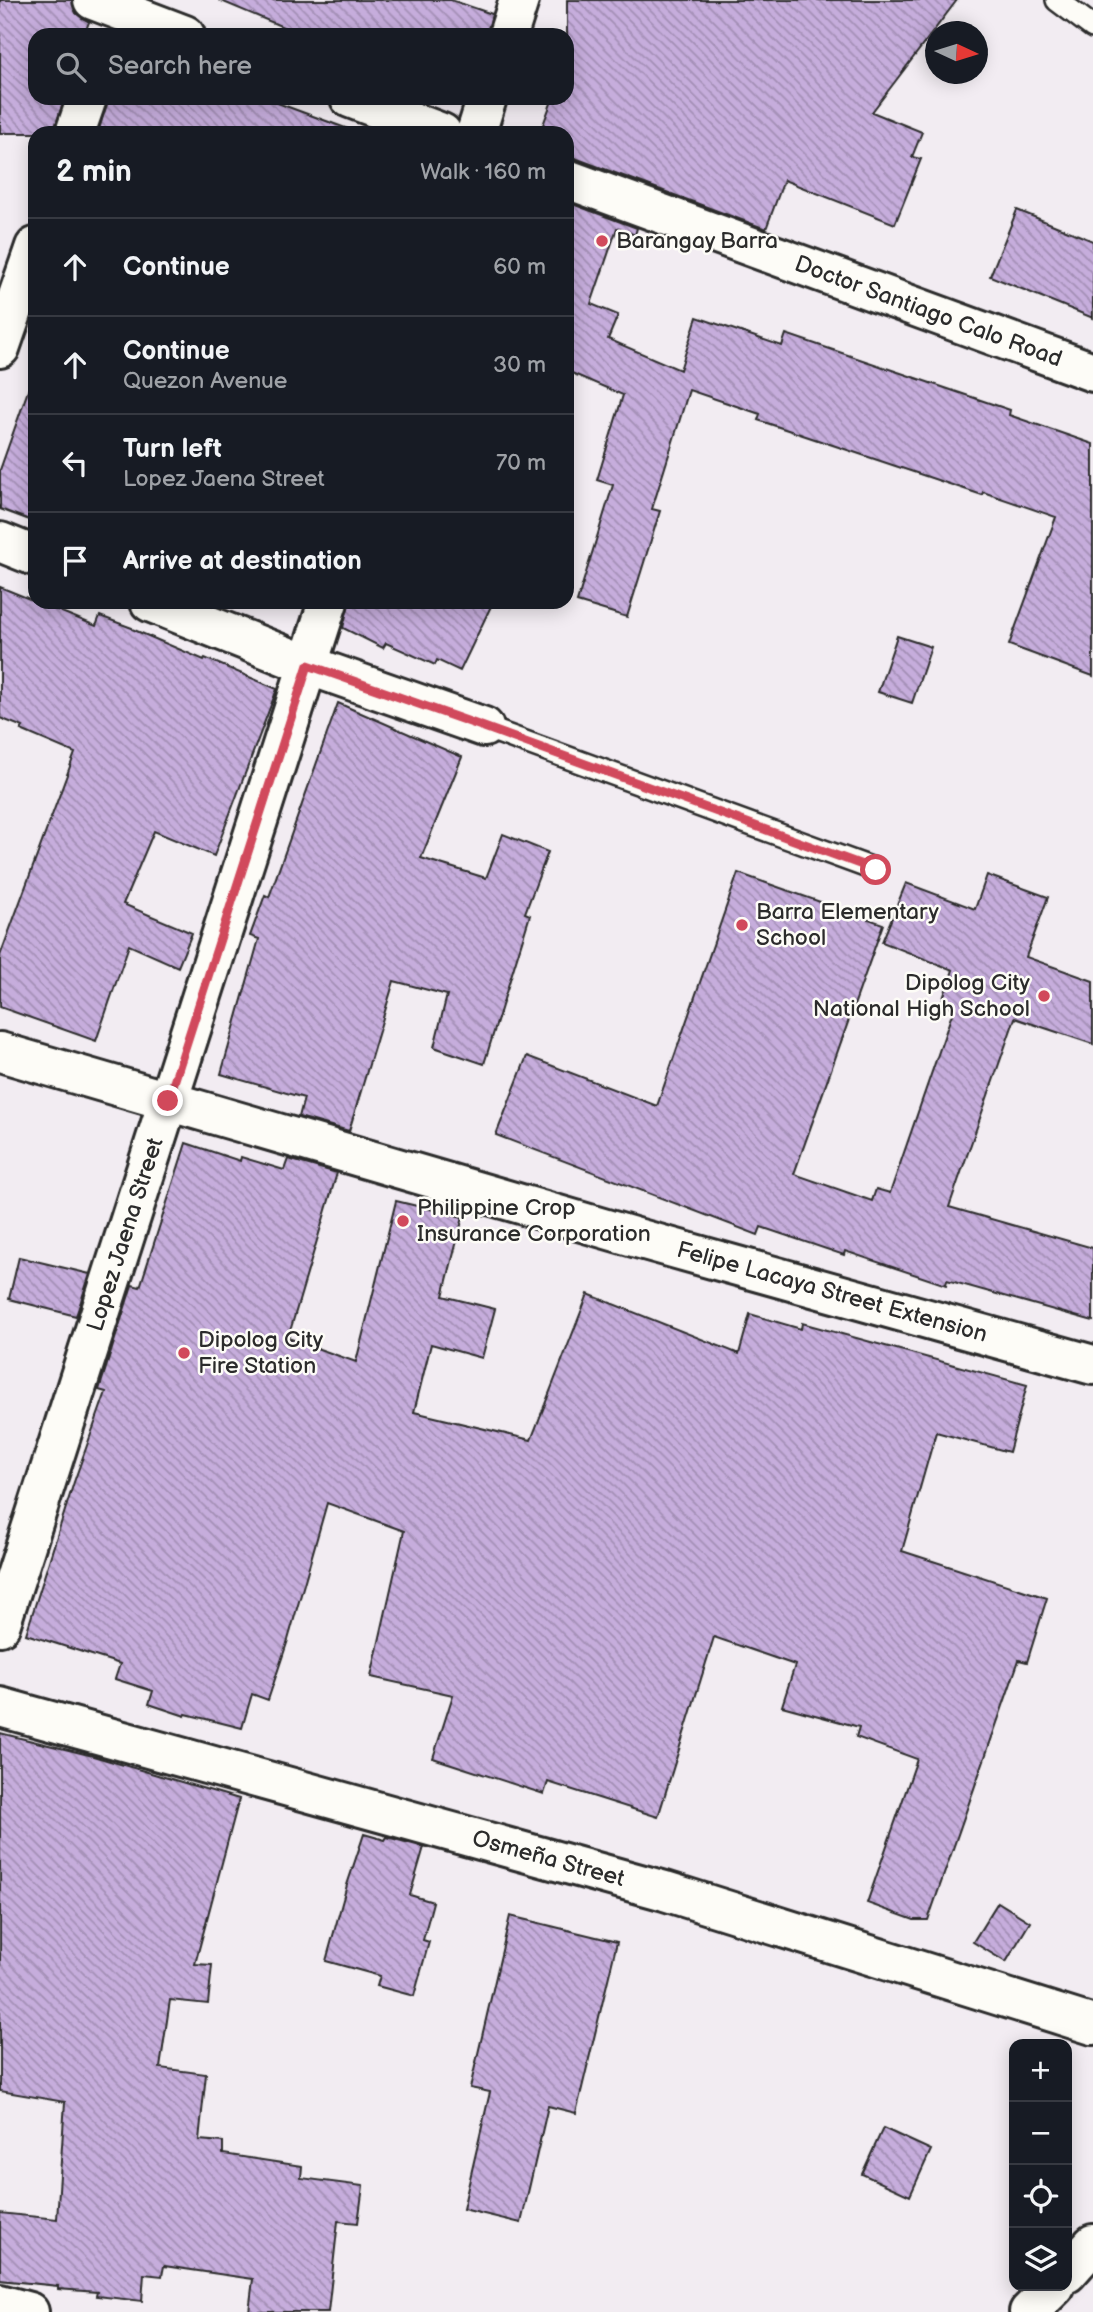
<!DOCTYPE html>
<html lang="en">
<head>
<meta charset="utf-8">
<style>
	:root { --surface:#171b24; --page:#20242c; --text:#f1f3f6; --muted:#9ea1a6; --line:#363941 }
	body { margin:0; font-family:"Balsamiq Sans",sans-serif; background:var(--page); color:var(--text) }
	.controls { position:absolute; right:21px; bottom:21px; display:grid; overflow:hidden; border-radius:14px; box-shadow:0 4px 18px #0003 }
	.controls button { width:63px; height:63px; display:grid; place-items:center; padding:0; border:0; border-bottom:2px solid var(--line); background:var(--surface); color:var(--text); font:35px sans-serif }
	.compass { position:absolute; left:925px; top:21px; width:63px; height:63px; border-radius:50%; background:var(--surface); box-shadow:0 4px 18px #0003; rotate:94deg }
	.stop { position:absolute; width:21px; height:21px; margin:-16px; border:5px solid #d1495b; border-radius:50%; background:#fff }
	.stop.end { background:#d1495b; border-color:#fff; box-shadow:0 2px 7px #0008 }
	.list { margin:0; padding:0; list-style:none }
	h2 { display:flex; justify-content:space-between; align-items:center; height:91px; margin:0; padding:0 28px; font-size:30px }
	h2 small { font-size:23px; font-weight:400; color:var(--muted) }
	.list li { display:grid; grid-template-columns:46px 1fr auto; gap:21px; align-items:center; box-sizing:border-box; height:98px; padding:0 28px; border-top:2px solid var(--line) }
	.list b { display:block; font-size:26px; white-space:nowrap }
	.list p { margin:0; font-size:23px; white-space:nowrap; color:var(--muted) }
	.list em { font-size:23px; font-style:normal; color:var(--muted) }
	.icon { flex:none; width:38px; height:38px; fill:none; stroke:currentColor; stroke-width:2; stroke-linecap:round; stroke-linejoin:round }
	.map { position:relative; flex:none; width:1093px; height:2312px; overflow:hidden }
	.search { position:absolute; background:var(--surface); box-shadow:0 4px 18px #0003; left:28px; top:28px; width:546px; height:77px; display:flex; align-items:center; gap:18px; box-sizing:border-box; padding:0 24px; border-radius:21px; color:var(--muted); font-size:26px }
	.panel { position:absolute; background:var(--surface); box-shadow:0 4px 18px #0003; left:28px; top:126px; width:546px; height:483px; border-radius:21px }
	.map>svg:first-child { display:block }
	.building { fill:url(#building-back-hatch); stroke:#2b2b2b; stroke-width:2 }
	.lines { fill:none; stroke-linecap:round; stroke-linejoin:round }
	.service-casing { stroke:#2b2b2b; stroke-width:26 }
	.minor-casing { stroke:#2b2b2b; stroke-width:44 }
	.secondary-casing { stroke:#2b2b2b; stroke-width:44 }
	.service { stroke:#fdfcf7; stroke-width:21 }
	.minor { stroke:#fdfcf7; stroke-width:38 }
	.secondary { stroke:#fdfcf7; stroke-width:38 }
	.route { stroke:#d1495b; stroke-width:9 }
	.poi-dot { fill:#d1495b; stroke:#fdfcf7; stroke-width:2.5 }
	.labels { text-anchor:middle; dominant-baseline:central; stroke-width:5; stroke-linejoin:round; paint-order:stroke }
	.poi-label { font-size:23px; fill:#2b2b2b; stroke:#fdfcf7; text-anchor:start }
	.street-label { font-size:23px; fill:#2b2b2b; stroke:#fdfcf7 }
</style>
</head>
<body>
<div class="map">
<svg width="1093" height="2312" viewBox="0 0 1093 2312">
	<defs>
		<pattern id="building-back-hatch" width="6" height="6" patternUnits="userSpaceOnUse" patternTransform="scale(1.75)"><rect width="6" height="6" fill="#c6addc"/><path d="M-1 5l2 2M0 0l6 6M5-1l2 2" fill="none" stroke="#a18db3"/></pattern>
	</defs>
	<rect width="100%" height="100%" fill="#f2ecf2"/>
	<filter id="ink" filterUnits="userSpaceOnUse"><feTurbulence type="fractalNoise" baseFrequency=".0143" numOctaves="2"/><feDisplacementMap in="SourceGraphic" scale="14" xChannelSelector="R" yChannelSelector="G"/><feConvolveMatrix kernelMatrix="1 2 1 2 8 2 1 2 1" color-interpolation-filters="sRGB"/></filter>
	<g filter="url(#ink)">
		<path class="building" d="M0,0h72l4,13 13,9 -5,13h-49v63h29l-10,35h-54z
			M219,0h232l41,14 -5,21h-185z
			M567,0h390l-85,112 50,20 -10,25 9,2 -26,65 -111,-44 -18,49 -191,-71h-8v-25h-27l13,-35h14z
			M108,98h156l84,31 -1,4h-249z
			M567,202l70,26 -2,7 -18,-7 -26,76 27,11 -10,24 72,31 17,-53 85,29 4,-12 224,76 -1,5 84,29v232l-84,-31 47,-128 -73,-25 -1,3 -224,-75 2,-6 -71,-24 -37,119 8,2 -33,106 -50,-15 36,-117 -16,-5 26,-85 -56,-24z
			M1017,210l76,31v77l-103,-42z
			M30,385h5v137l-35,-13v-39z
			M0,587l96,39 4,-10 32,12v1l72,31 1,-2 72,31 -63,167 -60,-25 -31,73 69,29 -14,34 -49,-22 -33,96 -96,-34v-51l75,-203 -54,-23 2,-3 -23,-9z
			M349,602h144l-33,69 -23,-11 -2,5 -49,-22 -3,5 -40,-20z
			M897,636l34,11 -19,56 -34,-11z
			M338,703l124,54 -41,101 65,20 17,-44 45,18 -23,61 5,2 -46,149 -50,-17 13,-52 -53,-14 -45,150 -50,-14 5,-19 -83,-24 38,-135 -9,-3 15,-41 4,2z
			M738,873l145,51 -89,250 78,27 4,-12 14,4 64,-185 -13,-4 12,-34 -71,-28 24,-59 69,26 12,-34 61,22 -22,60 67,24v63l-78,-26 -66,189 144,41v73l-146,-41 -1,5 -101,-34 -1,4 -83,-28 -3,8 -262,-100 31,-79 130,50z
			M186,1143l54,18 1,-4 43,13 4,-11 49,14 -49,165 68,24 40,-161 67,16 -20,79 52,13 -13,49 -51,-14 -17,68 117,28 57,-146 151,60 11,-40 51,15 1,-6 225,62 -18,67 -73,-20 -34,119 145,47 -20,64 -8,-2 -91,260h-14l-47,-17 50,-144 -61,-22 3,-10 -77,-21 13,-41 -81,-28 -56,180 -110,-35 -4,12 -111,-36 20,-63 -82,-18 33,-146 -77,-28 -39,137 -20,60 -16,-6 -10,34 -56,-14 -1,2 -36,-12 4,-13 -38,-12 5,-15 -94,-30 48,-152 32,-90 -7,-2 33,-105 8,2z
			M19,1257l71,17 -14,42 -67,-17z
			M0,1733l93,23 146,43 -44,165 17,1 -4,39 -38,-4 -10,68 46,6 -7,66 24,2v12l79,12 -1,12 62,8 -5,37 -20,-2 -10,91h-79l4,-33 -89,-13 -2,10 -18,-2 -2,27 -46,-5 1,-4 -39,-3v-3l-58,-6v-67l57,6 8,-117 -65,-11z
			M364,1834l21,6 2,-3 37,10 -14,48 23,7 -10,38 6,2 -15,54 -37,-10 3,-10 -54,-15 21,-76z
			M998,1902l32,20 -24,40 -33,-20z
			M510,1916l107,26 -41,171 -28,-7 -27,117 -58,-14 27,-117 -20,-4z
			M883,2128l48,22 -21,46 -48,-22z"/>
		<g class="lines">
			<defs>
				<path id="service" d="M1057,0l36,27
					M484,727l392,143"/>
				<g id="minor">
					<path d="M93,0l92,35"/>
					<path d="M508,35l11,-35"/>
					<path d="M350,98l92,35"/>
					<path d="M75,133l12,-35"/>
					<path d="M476,133l11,-35"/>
					<path id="s1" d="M567,179l526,193"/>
					<path d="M0,348l35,-101"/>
					<path d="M0,542l35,14"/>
					<path d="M150,602l158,63 176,62"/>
					<path id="s2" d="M0,1626l328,-1024"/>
					<path id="s3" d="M0,1707l665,184 428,134"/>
					<path d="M1067,2273l26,-29"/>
					<path d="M0,2304l29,8"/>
					<path d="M1029,2312l26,-26"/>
				</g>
				<g id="secondary">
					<path id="s4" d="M0,1052l637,186 456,127"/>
				</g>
			</defs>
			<use href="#service" class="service-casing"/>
			<use href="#minor" class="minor-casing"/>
			<use href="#secondary" class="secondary-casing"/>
			<use href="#service" class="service"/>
			<use href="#minor" class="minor"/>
			<use href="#secondary" class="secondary"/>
		</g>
	</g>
	<g class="lines" filter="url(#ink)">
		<path class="route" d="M168,1101l140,-436 176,62 392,143"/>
	</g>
	<g class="poi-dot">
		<circle cx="602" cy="241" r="7"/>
		<circle cx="742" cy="925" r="7"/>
		<circle cx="1044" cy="996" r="7"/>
		<circle cx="403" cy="1221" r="7"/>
		<circle cx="184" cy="1353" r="7"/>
	</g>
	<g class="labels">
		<g class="poi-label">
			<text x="616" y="241">Barangay Barra</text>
			<text x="756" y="912">Barra Elementary<tspan x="756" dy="26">School</tspan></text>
			<text x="1030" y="983" text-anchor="end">Dipolog City<tspan x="1030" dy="26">National High School</tspan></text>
			<text x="417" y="1208">Philippine Crop<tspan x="417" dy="26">Insurance Corporation</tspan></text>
			<text x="198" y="1340">Dipolog City<tspan x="198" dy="26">Fire Station</tspan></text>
		</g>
		<g class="street-label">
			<text stroke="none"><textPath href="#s1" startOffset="385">Doctor Santiago Calo Road</textPath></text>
			<text stroke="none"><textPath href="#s2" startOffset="411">Lopez Jaena Street</textPath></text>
			<text stroke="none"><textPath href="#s4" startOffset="866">Felipe Lacaya Street Extension</textPath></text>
			<text stroke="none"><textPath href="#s3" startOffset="569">Osmeña Street</textPath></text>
		</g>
	</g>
</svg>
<div class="controls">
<button>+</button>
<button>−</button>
<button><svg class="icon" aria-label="locate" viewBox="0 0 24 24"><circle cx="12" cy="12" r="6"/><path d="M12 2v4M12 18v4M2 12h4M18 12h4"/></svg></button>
<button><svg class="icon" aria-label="layers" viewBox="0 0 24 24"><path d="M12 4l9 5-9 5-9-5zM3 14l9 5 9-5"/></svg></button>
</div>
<svg class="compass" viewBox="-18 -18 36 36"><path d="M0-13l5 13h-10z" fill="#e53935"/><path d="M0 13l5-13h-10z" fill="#9ea1a6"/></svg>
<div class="stop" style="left:876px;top:870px"></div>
<div class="stop end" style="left:168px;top:1101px"></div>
<div class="search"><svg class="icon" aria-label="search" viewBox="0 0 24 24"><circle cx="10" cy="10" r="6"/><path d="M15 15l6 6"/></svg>Search here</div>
<section class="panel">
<h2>2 min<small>Walk · 160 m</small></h2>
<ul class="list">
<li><svg class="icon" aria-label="ahead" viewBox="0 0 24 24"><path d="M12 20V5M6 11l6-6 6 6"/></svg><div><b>Continue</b></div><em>60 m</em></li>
<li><svg class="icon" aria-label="ahead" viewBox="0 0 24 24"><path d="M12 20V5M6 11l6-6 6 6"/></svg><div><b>Continue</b><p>Quezon Avenue</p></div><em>30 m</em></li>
<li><svg class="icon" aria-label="left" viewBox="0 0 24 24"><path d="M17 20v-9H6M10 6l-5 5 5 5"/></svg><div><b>Turn left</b><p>Lopez Jaena Street</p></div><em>70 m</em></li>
<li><svg class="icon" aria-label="arrive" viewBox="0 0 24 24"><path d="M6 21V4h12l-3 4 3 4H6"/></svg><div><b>Arrive at destination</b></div></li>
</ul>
</section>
</div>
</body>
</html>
